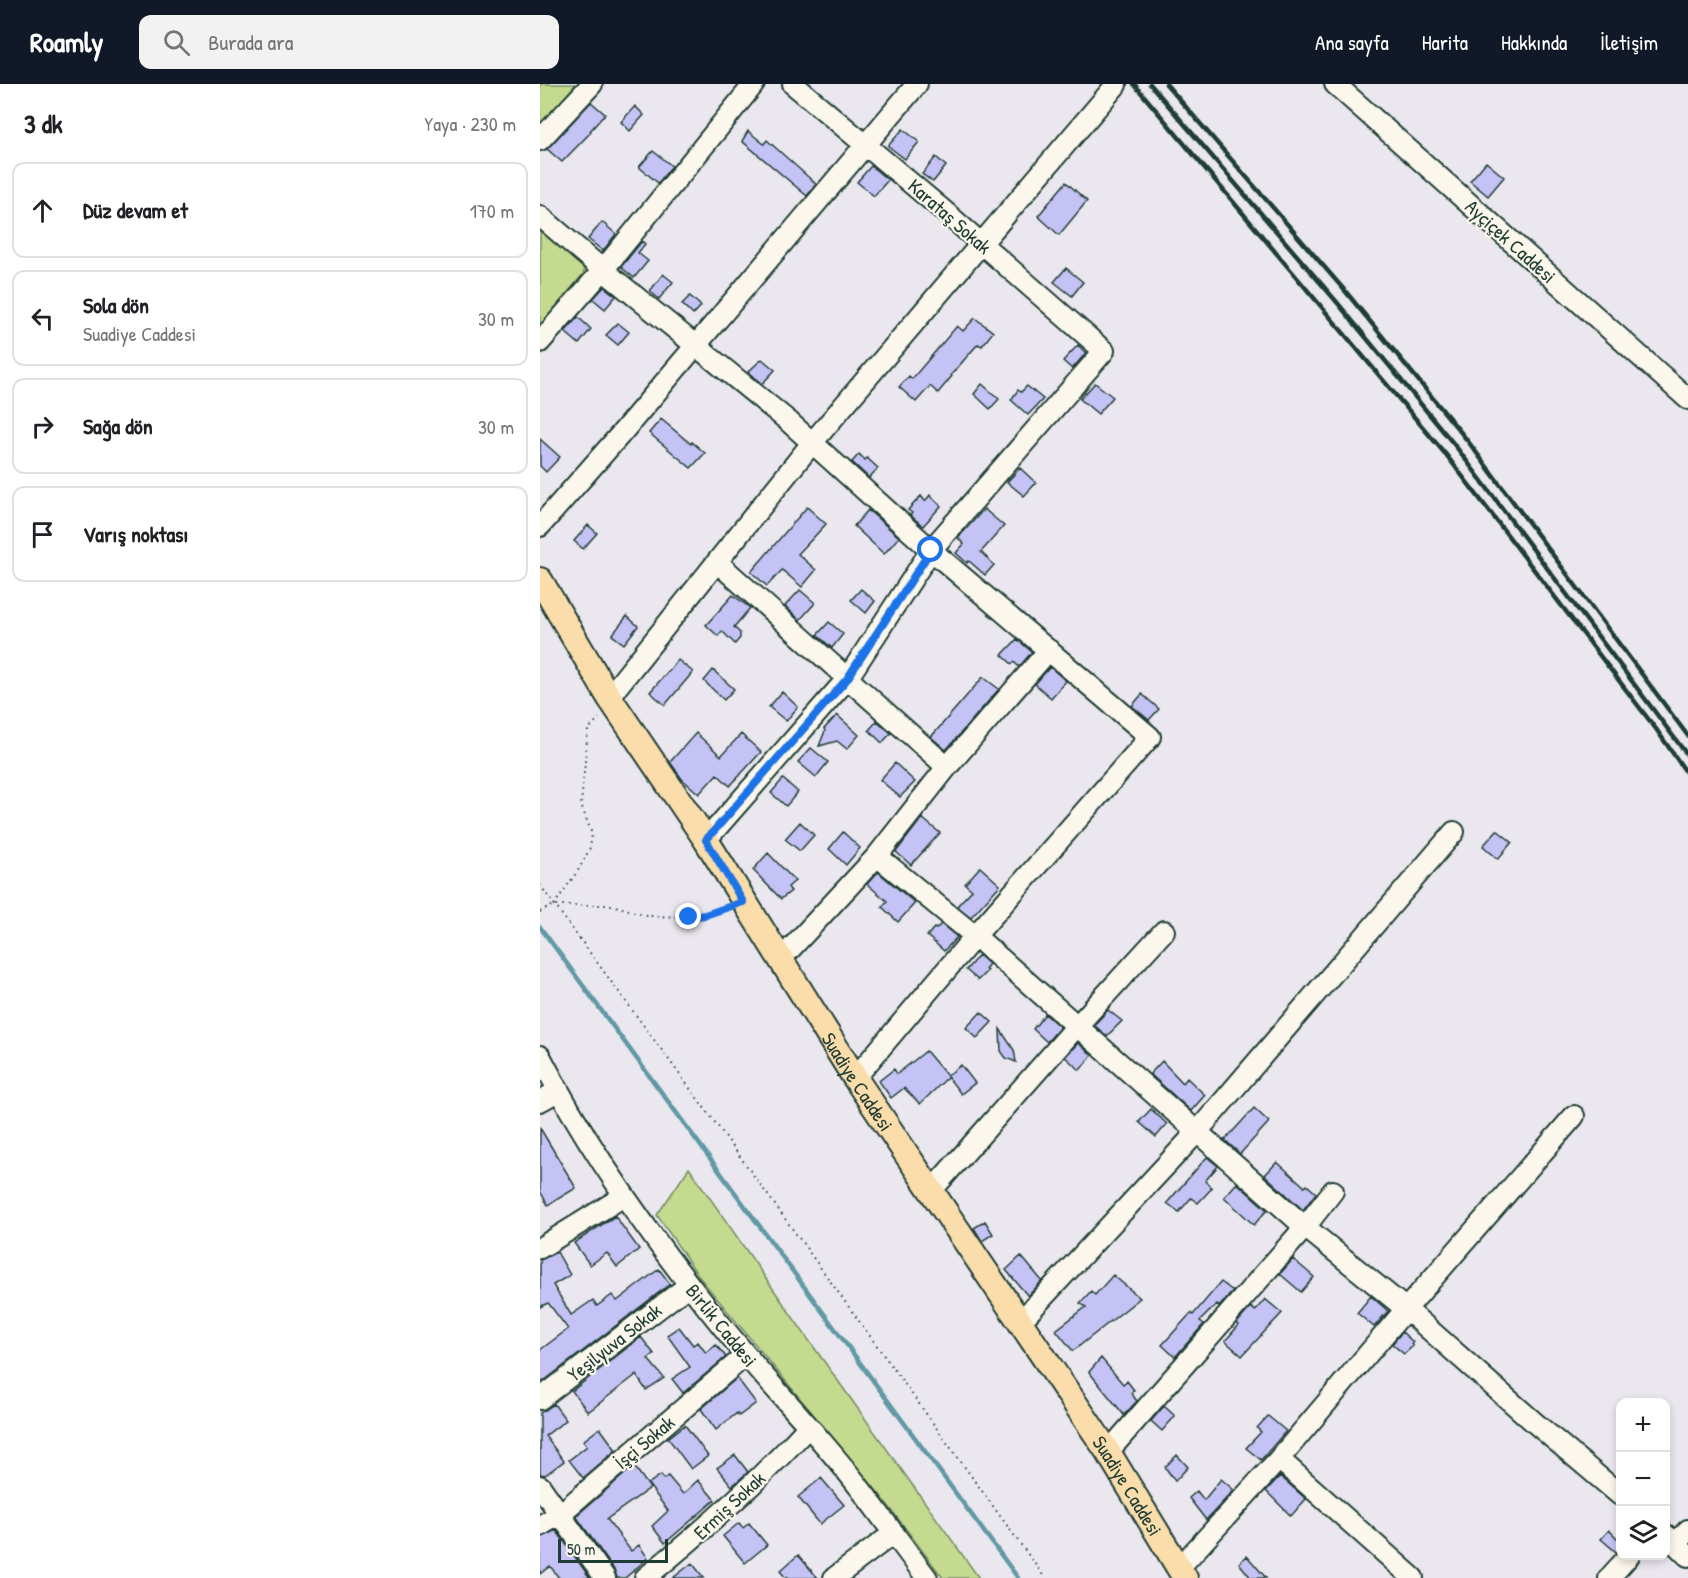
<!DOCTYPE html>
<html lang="tr">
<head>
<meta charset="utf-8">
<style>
	:root { --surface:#fff; --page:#f2f2f2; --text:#202124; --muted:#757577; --line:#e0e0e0; --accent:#111827 }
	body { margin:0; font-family:"Patrick Hand",sans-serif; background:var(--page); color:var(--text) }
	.controls { position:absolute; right:18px; bottom:18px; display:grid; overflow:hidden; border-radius:12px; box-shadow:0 3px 9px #0003 }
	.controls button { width:54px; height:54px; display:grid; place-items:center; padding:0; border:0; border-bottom:2px solid var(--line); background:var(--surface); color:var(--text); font:30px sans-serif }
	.scale { position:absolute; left:18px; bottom:15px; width:110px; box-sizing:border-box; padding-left:6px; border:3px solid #1f3d34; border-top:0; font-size:16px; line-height:21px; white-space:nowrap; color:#1f3d34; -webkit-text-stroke:4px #fbf7ec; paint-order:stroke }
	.stop { position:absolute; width:18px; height:18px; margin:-14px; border:4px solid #1a73e8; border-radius:50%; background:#fff }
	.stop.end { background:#1a73e8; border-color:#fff; box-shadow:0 2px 6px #0008 }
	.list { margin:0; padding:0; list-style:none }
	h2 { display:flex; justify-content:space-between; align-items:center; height:78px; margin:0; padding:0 24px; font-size:26px }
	h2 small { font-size:20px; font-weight:400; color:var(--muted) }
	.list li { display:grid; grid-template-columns:39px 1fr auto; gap:18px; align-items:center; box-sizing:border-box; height:96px; margin:0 12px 12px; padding:0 12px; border:2px solid var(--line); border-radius:12px }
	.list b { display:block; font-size:22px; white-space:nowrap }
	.list p { margin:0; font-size:20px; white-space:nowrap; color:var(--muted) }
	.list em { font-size:20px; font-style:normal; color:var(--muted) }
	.icon { flex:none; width:33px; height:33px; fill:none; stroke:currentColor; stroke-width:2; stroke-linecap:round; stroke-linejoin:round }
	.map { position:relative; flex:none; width:1148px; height:1494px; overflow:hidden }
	header { display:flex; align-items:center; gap:36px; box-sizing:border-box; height:84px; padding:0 30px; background:var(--accent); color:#fff }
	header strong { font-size:28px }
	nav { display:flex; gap:33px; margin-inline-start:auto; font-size:21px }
	.search { width:420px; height:54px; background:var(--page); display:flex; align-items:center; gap:15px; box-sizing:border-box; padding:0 21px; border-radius:12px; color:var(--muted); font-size:22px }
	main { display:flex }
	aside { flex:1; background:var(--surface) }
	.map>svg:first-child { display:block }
	.green { fill:#c4da8f; stroke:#728c62; stroke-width:1.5 }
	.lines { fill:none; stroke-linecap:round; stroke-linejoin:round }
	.stream { stroke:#6199a4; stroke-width:4.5 }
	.building { fill:#c5c2f5; stroke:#1f3d34; stroke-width:1.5 }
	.minor-casing { stroke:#1f3d34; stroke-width:24 }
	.major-casing { stroke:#1f3d34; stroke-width:28 }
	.path { stroke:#1f3d34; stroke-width:2; stroke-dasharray:1.5 4.5; stroke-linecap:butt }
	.minor { stroke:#fbf7ec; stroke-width:20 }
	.major { stroke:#faddab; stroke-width:24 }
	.rail { stroke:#1f3d34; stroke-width:4.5 }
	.route { stroke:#1a73e8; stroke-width:8 }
	.labels { text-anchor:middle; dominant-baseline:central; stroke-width:4.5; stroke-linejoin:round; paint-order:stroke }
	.street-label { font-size:20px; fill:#1f3d34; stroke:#fbf7ec }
</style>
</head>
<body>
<header>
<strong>Roamly</strong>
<div class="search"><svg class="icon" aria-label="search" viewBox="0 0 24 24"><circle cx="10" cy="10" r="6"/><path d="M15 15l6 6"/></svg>Burada ara</div>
<nav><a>Ana sayfa</a><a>Harita</a><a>Hakkında</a><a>İletişim</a></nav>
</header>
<main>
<aside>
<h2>3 dk<small>Yaya · 230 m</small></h2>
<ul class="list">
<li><svg class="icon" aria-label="ahead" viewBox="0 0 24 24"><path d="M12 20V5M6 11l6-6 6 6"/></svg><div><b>Düz devam et</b></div><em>170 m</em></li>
<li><svg class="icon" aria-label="left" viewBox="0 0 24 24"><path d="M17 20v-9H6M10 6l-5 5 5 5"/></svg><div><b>Sola dön</b><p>Suadiye Caddesi</p></div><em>30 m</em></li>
<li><svg class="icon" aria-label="right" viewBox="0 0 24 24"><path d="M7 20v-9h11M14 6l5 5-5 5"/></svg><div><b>Sağa dön</b></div><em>30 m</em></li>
<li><svg class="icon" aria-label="arrive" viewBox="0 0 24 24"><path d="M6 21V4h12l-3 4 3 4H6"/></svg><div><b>Varış noktası</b></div></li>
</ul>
</aside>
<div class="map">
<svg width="1148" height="1494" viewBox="0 0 1148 1494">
	<rect width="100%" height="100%" fill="#ebe7ef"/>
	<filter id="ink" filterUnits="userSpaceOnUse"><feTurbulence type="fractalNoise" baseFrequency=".0167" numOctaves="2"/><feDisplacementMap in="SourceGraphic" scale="12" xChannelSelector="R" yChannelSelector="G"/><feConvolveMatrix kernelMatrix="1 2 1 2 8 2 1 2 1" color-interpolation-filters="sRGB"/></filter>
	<g filter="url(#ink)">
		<path class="green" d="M0,0h36l-36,44z
			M0,144l44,38v7l-44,53z
			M149,1084l119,171 171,239h-36l-62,-82 -181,-218 -43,-63z"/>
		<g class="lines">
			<path class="stream" d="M0,843l478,651"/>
		</g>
		<path class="building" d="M51,18l14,12 -15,17 1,1 -29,30 -15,-13z
			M95,22l9,9 -14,16 -9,-9z
			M363,45l16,13 -14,17 -17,-13z
			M208,47l16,13 3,-4 49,44 -9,12 -65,-55z
			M113,67l19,15 -14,17 -19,-16z
			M396,73l10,9 -13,16 -11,-8z
			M946,78l18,15 -16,19 -18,-15z
			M331,82l17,14 -14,16 -17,-14z
			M526,98l21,19 -28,34 -21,-19z
			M62,138l14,12 -13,17 -15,-12z
			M102,157l3,3 -7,9 10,8 -14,17 -13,-11z
			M526,184l17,14 -11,14 -18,-14z
			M123,190l10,8 -14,17 -9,-8z
			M64,203l12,9 -11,13 -12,-10z
			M150,212l11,10 -8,9 -11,-11z
			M38,233l13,12 -12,15 -14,-12z
			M435,234l18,14 -11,14 -4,-2 -27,31 1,1 -14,17 -8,-7 -14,16 -17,-15 10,-11 3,3 45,-53 6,5z
			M78,239l11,9 -11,13 -12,-10z
			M538,261l8,8 -14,16 -9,-8z
			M222,275l13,11 -13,14 -14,-12z
			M555,299l18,14 -15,17 -18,-15z
			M442,300l17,15 -9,10 -16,-15z
			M487,302l16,13 -15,16 -17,-15 7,-10 3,2z
			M121,335l30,25 1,-2 13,11 -14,15 -42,-35z
			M0,355l20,18 -14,15 -6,-6z
			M319,370l6,6 2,-2 11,10 -9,10 -17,-16z
			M480,384l16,15 -12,13 -17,-14z
			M390,411l11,11 -18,20 -13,-11 2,-2 -4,-3 13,-14 4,5z
			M267,423l19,17 -28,30 18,16 -14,17 -20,-17 -15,16 -16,-14z
			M444,425l20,17 -23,26 13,13 -9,10 -16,-14 -2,2 -11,-10 8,-9 -6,-6z
			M328,426l31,27 -15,17 -30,-28z
			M48,441l9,8 -14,16 -9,-8z
			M321,505l14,12 -9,12 -15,-13z
			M260,506l15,13 -15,17 -15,-14z
			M193,511l17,13 -16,19 6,6v5l-5,6 -13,-13 -4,5 -12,-11z
			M87,532l11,10 -14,18 -12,-9z
			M289,538l14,12 -11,14 -15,-13z
			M477,555l15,13 -13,15 -5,-5 -2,2 -10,-9z
			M138,576l15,12 -28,33 -15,-13z
			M510,583l16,14 -15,17 -16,-14z
			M173,586l21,19 -10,11 -20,-19z
			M443,593l16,12 -53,61 -15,-13z
			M242,608l16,15 -12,14 -17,-14z
			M602,610l17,15 -10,11 -17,-14z
			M297,631l22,20 -12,14 -10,-8 -18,5 6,-15 -1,-2z
			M337,637l14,12 -9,10 -13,-13z
			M156,649l25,23 20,-22 20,18 -31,34 -13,-12 -18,20 -17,-15 -12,-17z
			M271,664l17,14 -12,15 -18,-15z
			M355,679l20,19 -15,15 -20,-17z
			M243,695l15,13 -12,14 -15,-13z
			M382,734l18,15 -29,32 -15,-13z
			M260,738l14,13 -14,16 -15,-12z
			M957,746l15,12 -14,17 -15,-13z
			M303,748l17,16 -14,17 -17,-16z
			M228,769l27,28 -7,6 3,4 -10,8 -28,-29z
			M440,783l20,18 -29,32 -14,-11 15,-16 -7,-6z
			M338,788l37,31 -17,19 -16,-15 5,-6 -20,-17z
			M401,840l16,13 -13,14 -17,-15 7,-8 2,1z
			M439,871l10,9 -4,5 2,2 -9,9 -12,-10z
			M568,926l14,11 -15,15 -13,-11z
			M441,928l11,10 -15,16 -11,-10z
			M505,930l15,13 -13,15 -14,-13z
			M460,945l14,21 2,12 -10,-4 -5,-7z
			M538,959l14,12 -12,15 -15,-13z
			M386,967l22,26 -28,27 -16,-16 -13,10 -12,-17 15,-12 3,5z
			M622,977l21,22 4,-5 18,17 -14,16 -41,-37z
			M421,981l14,18 -14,11 -14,-18z
			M714,1024l15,14 -29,32 -15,-14z
			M611,1025l16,15 -11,13 -17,-15z
			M0,1044l36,60 -28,17 -8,-14z
			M667,1073l11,9 -13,15 7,7 -14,15 -7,-5 -12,14 -12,-9z
			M737,1078l28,25 2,-2 9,8 -13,17 -38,-35z
			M697,1099l30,27 -13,15 -30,-28z
			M75,1132l24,33 -22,18 -10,-14 -17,12 -16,-22z
			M445,1137l8,13 -11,7 -8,-13z
			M17,1168l13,23 -17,10 18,30 22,-15 4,6 15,-11 5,6 42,-32 11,15 -130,100v-34l28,-21 -19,-25 -1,-1 -8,4v-47z
			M481,1172l21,25 -14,15 -22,-26z
			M753,1175l21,18 -13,15 -21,-18z
			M573,1191l27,23 -67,53 -17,-21 30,-23 -6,-4 11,-12 4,4z
			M681,1198l12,9 -14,16 -2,-3 -17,17 4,3 -29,33 -13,-12 29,-32 2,2z
			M831,1212l17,15 -14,16 -17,-14z
			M725,1215l17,14 -40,43 -17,-15 14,-16 -2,-2 14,-16 4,4z
			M139,1243l14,18 5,-3 8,11 10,-8 10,12 -43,36 -11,-14 18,-12 -23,-32z
			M862,1248l11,10 -2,2 2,2 -9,8 -12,-10z
			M101,1253l13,17 -6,5 16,19 -18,12 -10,-15 -48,37 -16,-21z
			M561,1274l22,26 4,-3 7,9 -3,3 6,8 -13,14 -35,-43z
			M197,1294l19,25 -17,13 -2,-3 -21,17 -15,-21z
			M14,1320l12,16 -21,16 19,25 -19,14 -5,-1v-61z
			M624,1322l11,10 -13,15 -11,-10z
			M728,1332l18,15 -25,29 -15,-12 15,-16 -4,-4z
			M145,1341l23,31 -17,13 -23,-31z
			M60,1344l16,22 -33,28 -14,-18 18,-14 -4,-5z
			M195,1371l13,17 -16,14 -15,-18z
			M637,1371l11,12 -13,14 -10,-14z
			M94,1382l16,22 -43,31 24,32 8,-6 9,13 -23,20h-8l-2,-7 -39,-55z
			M121,1391l3,4 4,-3 15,18 15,-14 17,20 -50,43 -13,-17 16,-15 -20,-27z
			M740,1392l26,23 -15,17 -25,-25z
			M281,1394l23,27 -24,19 -22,-27z
			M681,1395l13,11 -28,30 -17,-22 8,-7 7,9z
			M199,1439l4,5 6,-5 18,22 -22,18 -22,-27z
			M16,1446l34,48h-31l-9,-12 -10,8v-36z
			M1069,1446l11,11v7l-4,4 -15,-13z
			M258,1471l20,23h-32l-6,-7z
			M707,1472l19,22h-15l-12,-15z
			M152,1479l12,15h-31z"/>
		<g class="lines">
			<defs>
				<path id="minor" d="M795,0l353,315
					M0,56l52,-56
					M0,132l63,54 184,150 144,130 219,187 -175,199 330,291 101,82 129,114 85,72
					M0,258l63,-72 151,-186
					M0,442l80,-91 297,-351
					M178,479l229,204
					M69,613l203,-254 304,-358
					M166,756l141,-161 84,-129 173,-199 -160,-140 -151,-127
					M241,875l96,-103 70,-89 102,-117
					M0,972c56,108 128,206 206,299 37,44 78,86 113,132 23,30 45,61 68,91
					M315,994l120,-142 -98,-80
					M0,1017l18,-10
					M392,1106l145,-164 87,-95
					M0,1164l84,-52
					M480,1238l177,-190 257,-300
					M0,1315l149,-114
					M568,1368l197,-225 28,-36
					M739,1375l134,119
					M0,1402l65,92
					M0,1442l20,-12 186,-159
					M1126,1451l22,21
					M1135,1460l13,-14
					M639,1484l100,-109 127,-150 168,-193
					M105,1494c58,-47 113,-96 163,-151
					M294,1494l60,-45
					M1069,1494l20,-22"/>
				<g id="major">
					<path id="s1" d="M0,496l69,117 97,143 149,238 253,374 77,126"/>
				</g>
			</defs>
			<use href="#minor" class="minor-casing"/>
			<use href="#major" class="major-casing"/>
			<path class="path" d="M0,801l188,255 317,438
				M14,821l25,-36 11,-21 2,-14 -11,-29 7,-75 11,-12
				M0,828l14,-7h58l37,11 40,1 16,-2 19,-7"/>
			<use href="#minor" class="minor"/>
			<use href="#major" class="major"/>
			<path class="rail" d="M594,0l313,372 209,273 32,46
				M610,0l186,217 121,147 231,308
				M626,0l180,208 121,148 221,296"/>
		</g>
	</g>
	<g class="lines" filter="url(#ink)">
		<path class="route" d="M149,833l16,-2 38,-13 -37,-62 141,-161 84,-129"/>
	</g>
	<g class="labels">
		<g class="street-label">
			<text transform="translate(410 132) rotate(41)">Karataş Sokak</text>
			<text transform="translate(971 157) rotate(42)">Ayçiçek Caddesi</text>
			<text stroke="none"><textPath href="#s1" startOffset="594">Suadiye Caddesi</textPath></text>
			<text transform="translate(182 1241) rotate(51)">Birlik Caddesi</text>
			<text transform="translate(74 1258) rotate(-38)">Yeşilyuva Sokak</text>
			<text transform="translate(104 1358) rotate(-40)">İşçi Sokak</text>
			<text stroke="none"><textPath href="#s1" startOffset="1080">Suadiye Caddesi</textPath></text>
			<text transform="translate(189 1421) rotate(-43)">Ermiş Sokak</text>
		</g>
	</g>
</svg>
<div class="controls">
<button>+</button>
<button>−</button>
<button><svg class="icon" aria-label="layers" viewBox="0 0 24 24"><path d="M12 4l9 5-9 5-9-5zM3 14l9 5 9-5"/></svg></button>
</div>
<div class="scale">50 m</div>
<div class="stop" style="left:391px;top:466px"></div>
<div class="stop end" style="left:149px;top:833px"></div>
</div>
</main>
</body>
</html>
